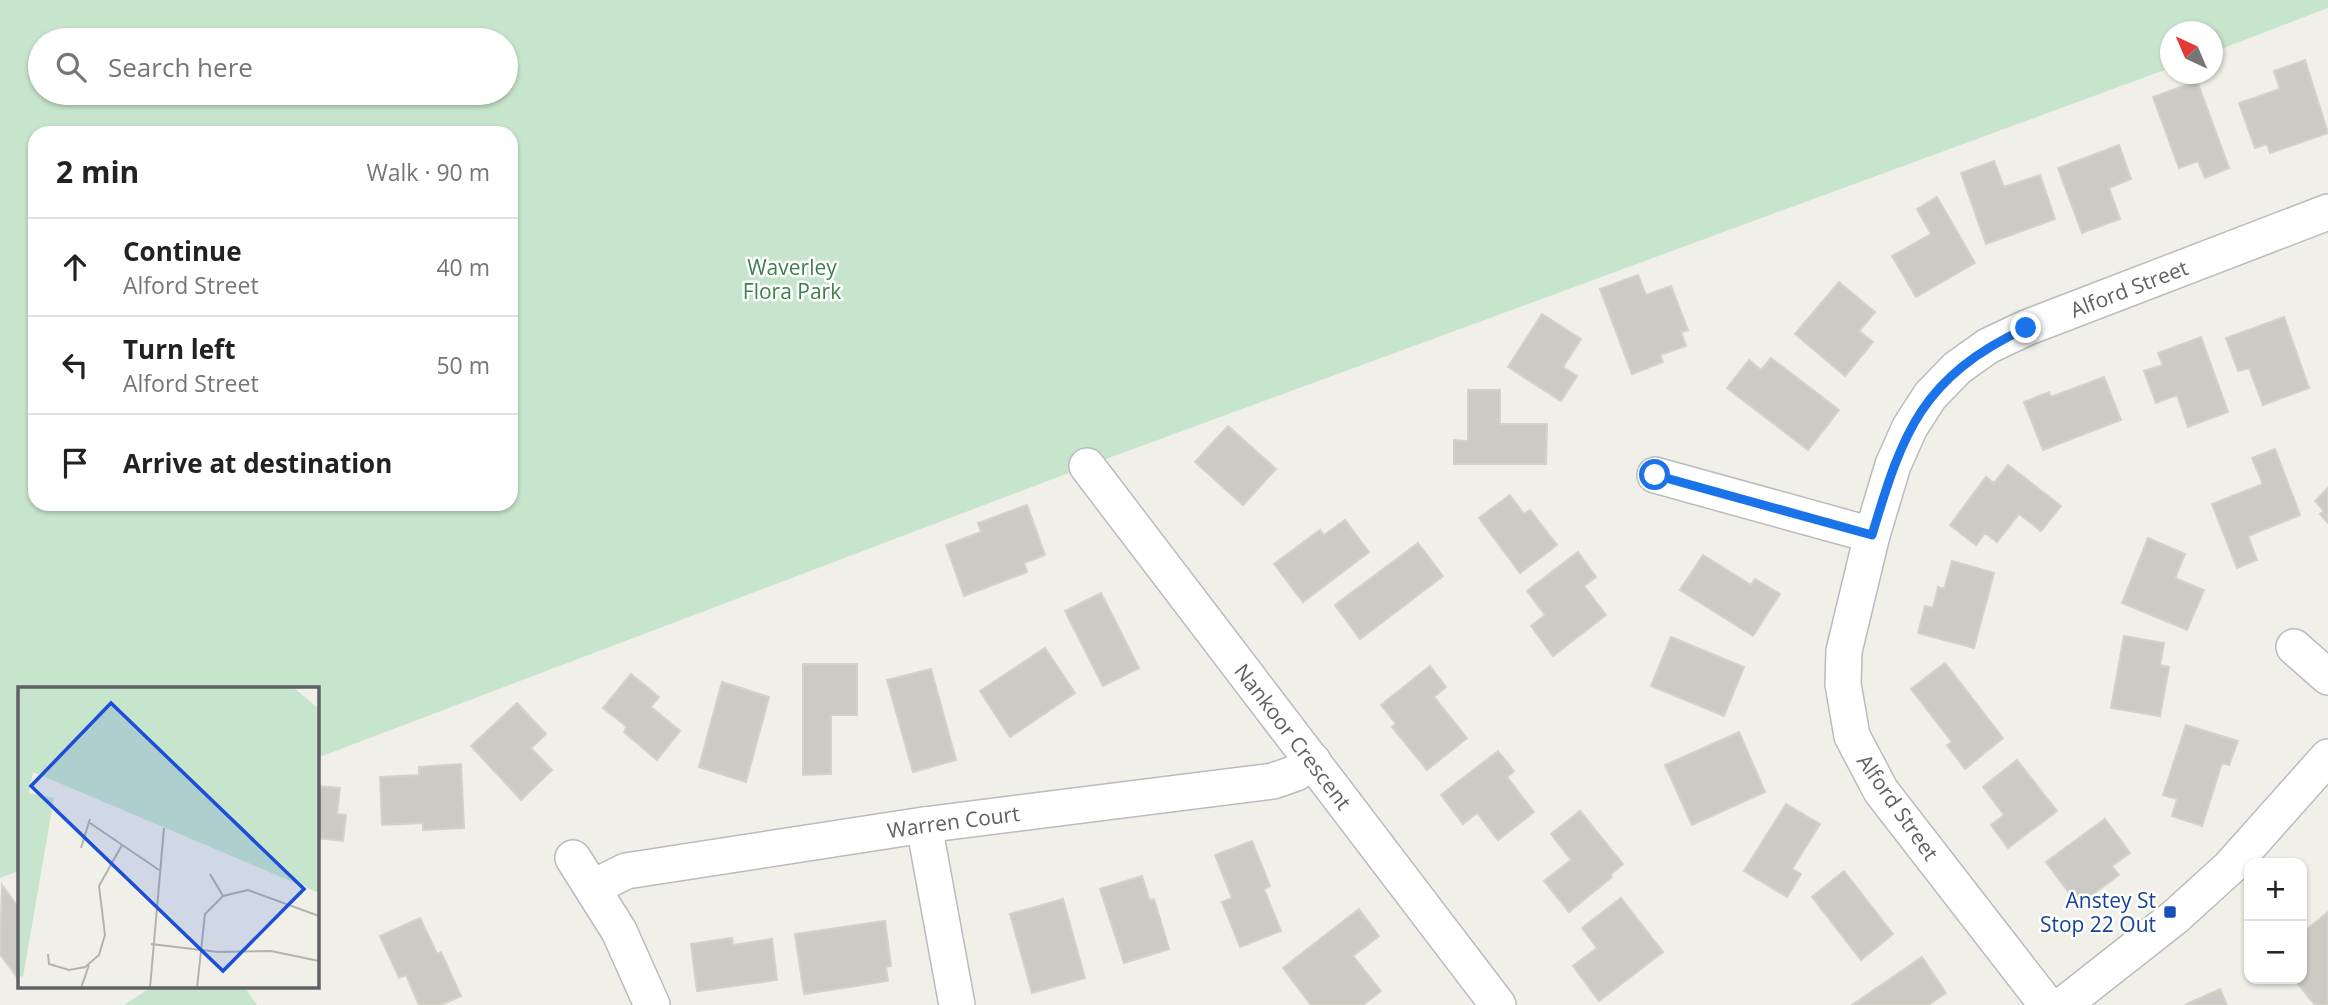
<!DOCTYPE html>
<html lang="en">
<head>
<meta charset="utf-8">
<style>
	:root { --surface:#fff; --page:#f6f6f6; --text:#222; --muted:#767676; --line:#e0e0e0 }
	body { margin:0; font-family:"Open Sans",sans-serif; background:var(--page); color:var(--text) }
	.controls { position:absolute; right:21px; bottom:21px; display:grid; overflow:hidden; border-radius:14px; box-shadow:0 2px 5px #0004 }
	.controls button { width:63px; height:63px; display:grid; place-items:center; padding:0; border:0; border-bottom:2px solid var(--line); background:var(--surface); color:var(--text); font:35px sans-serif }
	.compass { position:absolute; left:2160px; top:21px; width:63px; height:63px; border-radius:50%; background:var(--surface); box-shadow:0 2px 5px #0004; rotate:316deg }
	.stop { position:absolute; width:21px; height:21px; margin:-16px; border:5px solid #1a73e8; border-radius:50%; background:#fff }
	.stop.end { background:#1a73e8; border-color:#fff; box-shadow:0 2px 7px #0008 }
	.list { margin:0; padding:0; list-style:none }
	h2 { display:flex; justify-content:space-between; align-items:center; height:91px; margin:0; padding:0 28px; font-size:30px }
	h2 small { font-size:23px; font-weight:400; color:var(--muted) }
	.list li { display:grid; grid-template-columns:46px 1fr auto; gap:21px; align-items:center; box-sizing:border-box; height:98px; padding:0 28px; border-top:2px solid var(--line) }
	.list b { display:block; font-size:26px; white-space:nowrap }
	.list p { margin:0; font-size:23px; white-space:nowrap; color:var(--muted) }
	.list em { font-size:23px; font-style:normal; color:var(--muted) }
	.icon { flex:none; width:38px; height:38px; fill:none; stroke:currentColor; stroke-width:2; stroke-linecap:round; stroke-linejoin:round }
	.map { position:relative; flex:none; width:2328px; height:1005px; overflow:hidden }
	.search { position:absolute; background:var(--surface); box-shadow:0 2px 5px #0004; left:28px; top:28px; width:490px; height:77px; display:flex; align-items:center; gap:18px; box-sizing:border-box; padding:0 24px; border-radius:38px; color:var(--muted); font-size:26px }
	.panel { position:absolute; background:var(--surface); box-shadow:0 2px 5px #0004; left:28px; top:126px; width:490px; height:385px; border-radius:21px }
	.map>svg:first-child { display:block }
	.green { fill:#c7e5cc; fill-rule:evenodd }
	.building { fill:#cccac5; stroke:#d4d2c7; stroke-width:2 }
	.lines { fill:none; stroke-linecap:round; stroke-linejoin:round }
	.street-casing { stroke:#babbc0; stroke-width:38 }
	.street { stroke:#fff; stroke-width:35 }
	.route { stroke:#1a73e8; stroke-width:9 }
	.transit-dot { fill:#1a4fb4; stroke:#fff; stroke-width:2.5 }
	.labels { text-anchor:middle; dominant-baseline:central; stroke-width:5; stroke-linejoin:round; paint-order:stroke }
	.park-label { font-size:21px; fill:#3d804c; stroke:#fff }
	.street-label { font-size:21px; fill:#5f6167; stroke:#fff }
	.transit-label { font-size:21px; fill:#164399; stroke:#fff; text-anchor:end }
	.inset-road { fill:none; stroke:#b2b3b0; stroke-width:2 }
	.view { fill:#1d4ed8; fill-opacity:0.15; stroke:#1d4ed8; stroke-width:3.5 }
	.inset-edge { fill:none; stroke:#5f6167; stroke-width:3.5 }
</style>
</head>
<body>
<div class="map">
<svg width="2328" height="1005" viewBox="0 0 2328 1005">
	<rect width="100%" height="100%" fill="#f0f0e8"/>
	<path class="green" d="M0,0h2328v8l-115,44 -1,-20h-42v36l-1083,398 -770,292v-70h-298v183l-19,7zM40,40h466v53h-466zM35,133h476v371h-476z
		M153,986h91l13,19h-133z"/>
	<path class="building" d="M2305,60l23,73 -58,20 -3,-9 -12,4 -16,-45 41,-14 -6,-18z
		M2197,81l32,87 -24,10 -7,-17 -19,7 -26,-71z
		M2119,145l12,34 -22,9 11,31 -38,14 -24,-65z
		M1994,161l10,26 36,-12 15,44 -69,25 -25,-71z
		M1937,197l38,66 -59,34 -24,-41 39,-22 -14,-25z
		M1638,275l8,20 25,-9 17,44 -7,2 5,14 -26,9 3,7 -31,12 -32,-85z
		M1839,282l36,30 -16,19 14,11 -28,34 -50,-42z
		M1542,314l39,25 -18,28 14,9 -16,25 -53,-34z
		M2284,317l25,71 -46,17 -14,-37 -11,3 -12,-33z
		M2201,337l27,75 -40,15 -11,-32 -21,8 -12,-32 19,-6 -5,-12z
		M1771,358l68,52 -31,40 -81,-62 22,-28 12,10z
		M2104,377l17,43 -78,30 -19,-48 25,-10 2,5z
		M1468,390h32v34h47l-1,40h-92v-24l14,1z
		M1228,426l48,43 -33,36 -48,-43z
		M2275,449l25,66 -52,21 9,24 -20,8 -25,-64 51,-20 -11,-26z
		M2008,465l53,41 -20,25 -22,-17 -22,28 -12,-9 -9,12 -26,-20 36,-48 8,6z
		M2328,488v35l-8,-9 4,-3 -9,-10z
		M1510,495l14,19 6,-4 27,35 -37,28 -41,-55z
		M1027,505l18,50 -21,8 3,9 -63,24 -18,-51 35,-13 -3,-9z
		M1345,520l24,32 -66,50 -29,-38 46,-34 4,5z
		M2148,538l37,16 -10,24 29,12 -17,40 -65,-27z
		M1418,543l25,33 -83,63 -25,-34z
		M1578,552l18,25 -12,9 22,29 -53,41 -22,-30 14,-11 -18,-24z
		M1703,555l48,30 4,-6 25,15 -27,42 -73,-46z
		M1952,561l42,12 -20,75 -56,-15 7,-27 8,2 5,-21 6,2z
		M1101,593l38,75 -36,18 -38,-75z
		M2124,636l40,7 -4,22 9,2 -9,49 -49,-8z
		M1671,637l73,30 -20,49 -73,-30z
		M1045,648l30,45 -65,44 -30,-46z
		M1945,663l58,75 -38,31 -18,-24 5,-3 -41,-53z
		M803,664h54v51h-26v59l-28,1z
		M1430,666l16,21 -12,10 33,41 -40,32 -35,-43 4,-3 -15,-19z
		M931,669l25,91 -43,12 -26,-92z
		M631,674l28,23 -8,10 29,24 -23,29 -33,-28 3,-5 -24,-19z
		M722,682l47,15 -23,85 -47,-15z
		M517,703l29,31 -15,14 21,22 -31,30 -50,-54z
		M2186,725l52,16 -9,24 -7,-2 -20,63 -30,-10 5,-17 -14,-4z
		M1739,732l26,60 -73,33 -27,-60z
		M1498,751l16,20 -7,6 27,35 -36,28 -21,-27 -14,11 -22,-29z
		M2017,760l40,51 -49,37 -17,-23 13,-10 -21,-28z
		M461,764l3,64 -41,2v-7l-41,2 -2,-48 39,-2v-8z
		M317,786l23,2 -3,26 9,1 -3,26 -26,-3z
		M1786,804l34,20 -28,45 9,5 -14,23 -43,-26z
		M1580,811l43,53 -13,11 2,2 -43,35 -25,-31 27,-21 -20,-26z
		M2105,819l25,34 -18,13 7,9 -41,30 -32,-43z
		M1252,841l18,45 -6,3 17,42 -41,16 -18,-45 10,-4 -17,-43z
		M1844,871l49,63 -32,26 -49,-63z
		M1142,876l8,25 4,-2 15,50 -45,14 -24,-74z
		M2,885l17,23v72l-19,-26z
		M1621,898l42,54 -64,49 -26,-35 24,-18 -15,-20z
		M1063,899l22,79 -53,15 -22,-79z
		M1359,909l20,27 -26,20 28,35 -18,14h-52l-28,-37z
		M2328,912v93h-13l-21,-26h8v-46z
		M420,918l17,36 4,-2 20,44 -20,9h-22l-13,-30 -7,3 -19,-42z
		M885,921l6,45 -5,1 2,14 -84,13 -9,-60z
		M732,938l1,7 39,-6 5,41 -80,11 -6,-47z
		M1922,957l24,36 -18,12h-76z
		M2220,989l7,16h-42z"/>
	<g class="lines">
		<defs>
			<g id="street">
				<path id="s1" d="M1087,466l411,539"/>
				<path d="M1655,475l217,60"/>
				<path d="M2294,647l34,30"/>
				<path d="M924,825l33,180"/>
				<path d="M573,858l46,73 33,74"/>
				<path id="s2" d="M592,888l34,-17 298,-46 349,-44 23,-8 17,-12"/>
				<path id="s3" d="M2047,1005l-166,-214 -29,-55 -9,-52 1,-33 28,-116 21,-70 17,-38 20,-31 27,-28 31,-22 38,-18 302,-116"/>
				<path d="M2063,1005l112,-88 55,-50 98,-110"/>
			</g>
		</defs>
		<use href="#street" class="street-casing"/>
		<use href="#street" class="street"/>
	</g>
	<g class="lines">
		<path class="route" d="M1655,475l217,60c31,-104 50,-158 154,-207"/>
	</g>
	<rect class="transit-dot" x="2163" y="905" width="14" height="14" rx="3.5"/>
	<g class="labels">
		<g class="park-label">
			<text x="792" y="267">Waverley<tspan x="792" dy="24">Flora Park</tspan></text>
		</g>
		<g class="street-label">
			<text stroke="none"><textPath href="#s3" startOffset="919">Alford Street</textPath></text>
			<text stroke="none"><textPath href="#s1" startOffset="340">Nankoor Crescent</textPath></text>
			<text transform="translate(1898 807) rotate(55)">Alford Street</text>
			<text stroke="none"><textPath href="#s2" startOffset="369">Warren Court</textPath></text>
		</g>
		<g class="transit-label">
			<text x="2156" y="900">Anstey St<tspan x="2156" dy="24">Stop 22 Out</tspan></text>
		</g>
	</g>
	<g transform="translate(18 687)">
		<rect width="301" height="301" fill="#f0f0e8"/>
		<path d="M0,0h275l26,22v184l-286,-121 -4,21 25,5 -31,179 -5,-1z" fill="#c7e5cc"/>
		<path class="inset-road" d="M72,136l69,47M63,161l9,-29M192,187l13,22M133,257l67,8 53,-1 48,10M30,267l1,10 20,6 16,-3 14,-12 6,-20 -6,-49 23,-41M63,301l8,-23M132,301l14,-160M179,301l8,-74 18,-18 25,-6 71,26"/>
		<path class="view" d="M93,16l193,186 -81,82 -192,-185z"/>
		<rect width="301" height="301" class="inset-edge"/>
	</g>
</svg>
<div class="controls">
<button>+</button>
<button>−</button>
</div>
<svg class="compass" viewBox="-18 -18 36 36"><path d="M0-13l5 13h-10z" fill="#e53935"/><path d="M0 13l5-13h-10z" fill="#767676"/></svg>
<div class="stop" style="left:1655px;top:475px"></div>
<div class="stop end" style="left:2026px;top:328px"></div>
<div class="search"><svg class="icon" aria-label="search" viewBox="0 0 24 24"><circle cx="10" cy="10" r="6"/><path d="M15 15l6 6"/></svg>Search here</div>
<section class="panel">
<h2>2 min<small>Walk · 90 m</small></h2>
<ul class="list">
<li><svg class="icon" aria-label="ahead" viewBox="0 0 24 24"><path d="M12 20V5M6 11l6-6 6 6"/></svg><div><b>Continue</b><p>Alford Street</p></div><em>40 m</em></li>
<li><svg class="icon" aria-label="left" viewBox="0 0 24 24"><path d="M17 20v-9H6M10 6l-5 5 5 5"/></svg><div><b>Turn left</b><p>Alford Street</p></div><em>50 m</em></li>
<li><svg class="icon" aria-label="arrive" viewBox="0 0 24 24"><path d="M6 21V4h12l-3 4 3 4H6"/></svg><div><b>Arrive at destination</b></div></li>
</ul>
</section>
</div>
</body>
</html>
